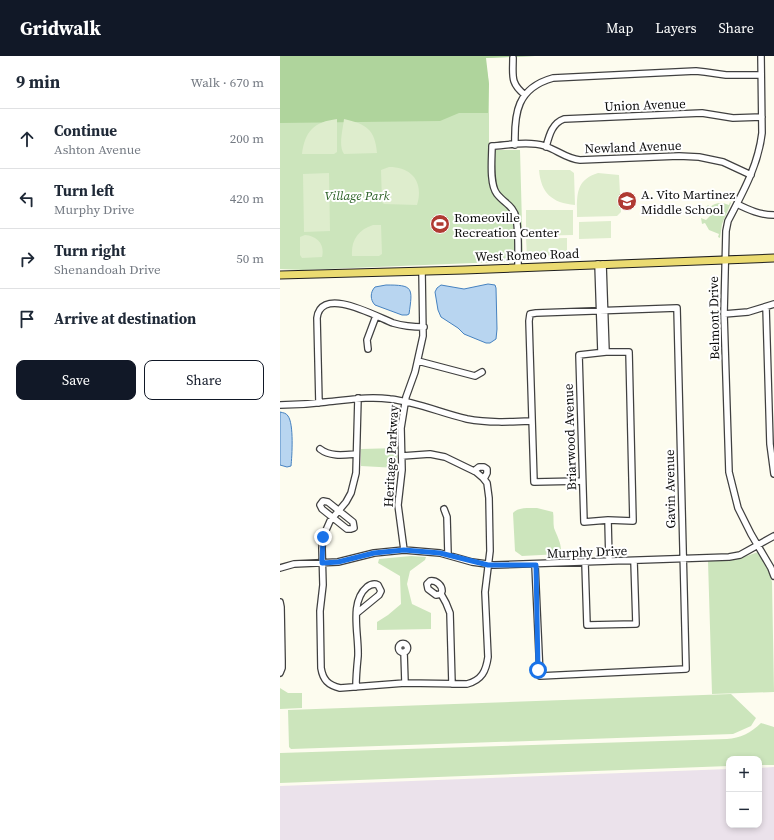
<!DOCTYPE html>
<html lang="en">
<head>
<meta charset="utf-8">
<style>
	:root { --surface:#fff; --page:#f2f2f3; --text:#1f2937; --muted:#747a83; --line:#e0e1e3; --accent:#111827 }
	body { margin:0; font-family:"Source Serif 4",serif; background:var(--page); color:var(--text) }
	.controls { position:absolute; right:12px; bottom:12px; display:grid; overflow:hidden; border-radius:8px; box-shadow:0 2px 6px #0003 }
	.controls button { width:36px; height:36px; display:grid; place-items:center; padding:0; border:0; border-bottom:1px solid var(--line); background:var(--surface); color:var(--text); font:20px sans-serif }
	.stop { position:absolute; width:12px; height:12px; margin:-9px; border:3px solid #1a73e8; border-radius:50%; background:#fff }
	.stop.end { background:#1a73e8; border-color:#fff; box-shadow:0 1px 4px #0008 }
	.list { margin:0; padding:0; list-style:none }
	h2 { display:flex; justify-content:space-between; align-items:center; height:52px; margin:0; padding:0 16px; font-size:17px }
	h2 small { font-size:13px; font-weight:400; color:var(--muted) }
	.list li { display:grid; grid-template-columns:26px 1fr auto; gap:12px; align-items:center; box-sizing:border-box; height:60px; padding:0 16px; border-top:1px solid var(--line) }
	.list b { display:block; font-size:15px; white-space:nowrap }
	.list p { margin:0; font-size:13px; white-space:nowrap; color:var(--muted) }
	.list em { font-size:13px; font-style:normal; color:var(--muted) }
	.actions { display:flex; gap:8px; padding:12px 16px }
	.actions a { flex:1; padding:9px 0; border:1px solid var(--accent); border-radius:8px; text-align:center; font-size:14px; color:var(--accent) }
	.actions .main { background:var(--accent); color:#fff }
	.icon { flex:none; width:22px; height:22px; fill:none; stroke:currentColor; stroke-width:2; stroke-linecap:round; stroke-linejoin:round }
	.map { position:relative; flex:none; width:494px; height:784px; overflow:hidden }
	header { display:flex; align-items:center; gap:24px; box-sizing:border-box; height:56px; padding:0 20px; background:var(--accent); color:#fff }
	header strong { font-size:19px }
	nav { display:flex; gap:22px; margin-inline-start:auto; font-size:14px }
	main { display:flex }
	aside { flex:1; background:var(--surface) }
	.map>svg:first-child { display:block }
	.industrial { fill:#ebe2eb }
	.green { fill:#cce5bc }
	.forest { fill:#afd49c }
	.pitch { fill:#deedcd }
	.water { fill:#b8d5f0; stroke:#4682c0 }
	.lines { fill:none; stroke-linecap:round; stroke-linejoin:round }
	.minor-casing { stroke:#404040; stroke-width:8 }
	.major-casing { stroke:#1e1e1e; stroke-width:9 }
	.minor { stroke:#fff; stroke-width:5.5 }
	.major { stroke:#ebdb71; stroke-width:7 }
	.route { stroke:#1a73e8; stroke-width:5 }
	.labels { text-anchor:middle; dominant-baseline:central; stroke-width:4; stroke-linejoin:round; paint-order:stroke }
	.street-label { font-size:13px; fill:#0d0d0d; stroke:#fff }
	.poi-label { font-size:13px; fill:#0d0d0d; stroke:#fff; text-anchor:start }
	.park-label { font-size:13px; font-style:italic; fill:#295f24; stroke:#fff }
</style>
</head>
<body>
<header>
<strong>Gridwalk</strong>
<nav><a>Map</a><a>Layers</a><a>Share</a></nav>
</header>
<main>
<aside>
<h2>9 min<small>Walk · 670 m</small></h2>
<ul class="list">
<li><svg class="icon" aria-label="ahead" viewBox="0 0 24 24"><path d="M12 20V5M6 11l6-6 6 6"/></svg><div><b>Continue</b><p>Ashton Avenue</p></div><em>200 m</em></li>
<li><svg class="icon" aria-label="left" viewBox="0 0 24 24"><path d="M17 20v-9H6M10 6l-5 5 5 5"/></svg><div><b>Turn left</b><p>Murphy Drive</p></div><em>420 m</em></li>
<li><svg class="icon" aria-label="right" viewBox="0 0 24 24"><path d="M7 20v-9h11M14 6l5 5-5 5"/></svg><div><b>Turn right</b><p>Shenandoah Drive</p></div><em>50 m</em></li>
<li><svg class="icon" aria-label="arrive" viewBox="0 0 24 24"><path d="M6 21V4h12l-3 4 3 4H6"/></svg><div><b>Arrive at destination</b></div></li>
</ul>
<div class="actions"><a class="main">Save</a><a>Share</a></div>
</aside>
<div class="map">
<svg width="494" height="784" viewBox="0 0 494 784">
	<rect width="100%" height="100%" fill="#fdfcef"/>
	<path class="industrial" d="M494,711v73h-494v-54l449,-17v56h30v-57z"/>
	<path class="green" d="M0,0h255l-50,2 4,26v66h31l3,111 -220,9 -23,-1z
		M450,146l1,1 -9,21 -2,14 -2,-1 1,-3 -10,-4 -4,-7 -3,1 -1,-6 5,2 4,-4 -1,-6 -5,-1 4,-4 2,2c6,-5 12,-5 19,-2z
		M117,392v20l-36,-2v-17z
		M257,452l16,4c1,5 0,11 1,16 3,8 8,16 7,26h-1l-38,2 -7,-5 -2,-38c5,-6 16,-5 24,-5z
		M478,496l11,20 3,10 2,110 -62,2 -4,-133 30,-2z
		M131,500l15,1 -1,3 -15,11 -3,13 5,20 19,9v16l-54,1v-8l11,-7 13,-11 -1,-28 -22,-13 1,-4z
		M0,632l8,5h14v15l-22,1z
		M451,638l25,24 -5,8 -18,8 -442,15 -2,-2 -1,-37z
		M481,667l13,4v38h-15v-6h-30v7l-449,17v-30l447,-14c13,-1 24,-6 34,-16z"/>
	<path class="forest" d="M0,0h255l-49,2 3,26 -1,29h-29l-19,8 -160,2z"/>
	<path class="pitch" d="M57,63v33l-3,2h-32c3,-23 12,-32 35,-35z
		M64,63c22,5 31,10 33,34l-33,1c-6,-8 -1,-25 0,-35z
		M109,111c23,0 35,15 28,38l-33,-1 -2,-2 -1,-32z
		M259,114h31l4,3 1,32c-23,-2 -34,-12 -36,-35z
		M49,117l1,58 -26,1 -1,-58z
		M318,117l21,2 2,37 -4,4 -40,1c0,-21 -2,-37 21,-44z
		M246,154h47v25l-47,1z
		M331,165v17l-32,1v-17z
		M93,169h8l1,29 -3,2h-27c-1,-16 6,-26 21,-31z
		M25,179c13,1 20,10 17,22l-20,1 -2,-3v-18z
		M287,182v17l-40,1 -1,-17z"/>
	<path class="water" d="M208,228l7,1 1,3 1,41 -1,10 -6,4h-4l-22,-9 -6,-6 -17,-11 -3,-7 -3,-18 2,-4 4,-3 23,4z
		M106,229c27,0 27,2 23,29l-2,1h-5l-27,-10c-5,-5 -5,-13 0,-18z
		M0,356c4,1 6,1 8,4 6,8 4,40 3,50l-4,1 -7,-2z"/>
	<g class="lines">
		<defs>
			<path id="minor" d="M481,0l1,77c-4,33 -19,59 -34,88l-2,10 -2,83 5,158 9,36 13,26 20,34 3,8
				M233,2c0,18 -3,25 12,37
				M235,89c-1,-32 2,-57 38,-67l143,-7 9,1 21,3h35
				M266,91c3,-11 6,-24 18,-28l138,-6 31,5 29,-1
				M457,148c12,6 23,11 37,11
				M318,208l3,88
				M323,208l3,88
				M238,212c0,-14 1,-38 -2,-50 -2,-12 -12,-15 -19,-24 -8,-10 -5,-36 -5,-48 17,-1 37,-5 53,0 12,4 22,13 35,14l99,-4 20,1 24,5 28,13
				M486,251l4,137 4,30
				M444,258l24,-2 26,-8
				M88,293l-1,-9 9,-24
				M326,296h23l4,169 -25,-1 -24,2 -5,-167z
				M138,305l57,15 7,-4
				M78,342l-2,75 -5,20 -5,9 -16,19 -7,16 -1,11 1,37 -3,26 1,57c2,12 7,17 19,20l65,-5 62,1c15,-4 19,-13 21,-27l-3,-65 5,-41 -1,-53 -2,-15 -4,-5 -7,-6 -31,-15 -15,-3 -28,2
				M39,347l-2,-85c4,-33 60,-1 76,5 10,3 20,4 31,4
				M0,349c15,0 31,-1 46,-3 22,-2 42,-6 64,-3 27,3 51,14 77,20 21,4 43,3 64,2
				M40,393c10,8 24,6 36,5
				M194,415l5,-4h5l3,2v4l-3,6
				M43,445l5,1 25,20 1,6 -3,1h-4l-25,-20 -2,-4z
				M164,453l3,8 1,37
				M328,464l1,41
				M124,494l-6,-45 4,-35 -1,-42 5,-31 9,-25 8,-36 -1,-65
				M305,507l2,62 49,-1 -2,-63
				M255,509l5,111 146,-7 -9,-361 -141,5 -6,1 -1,7 5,161 48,-1
				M0,512l14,-4 44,-2 36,-9 30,-3 36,3 32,9 22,3 235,-8 11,-2 34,-19
				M150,525c6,-1 12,4 12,10l-1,3 -5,1 -8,-6 -1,-5z
				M161,538l5,9 4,10 2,71
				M0,546l1,5 1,54v7l-2,5
				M118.5 592a4.5 4.5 0 1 1 9 0a4.5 4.5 0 1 1-9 0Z
				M124,596l1,31
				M76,631c0,-11 1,-21 2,-31 1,-22 -9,-54 9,-69 4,-3 7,-4 11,-2l3,6 -2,4 -22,18"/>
			<path id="major" d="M0,219l184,-5 310,-12"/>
		</defs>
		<use href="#minor" class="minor-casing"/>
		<use href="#major" class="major-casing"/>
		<use href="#minor" class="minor"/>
		<use href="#major" class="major"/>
	</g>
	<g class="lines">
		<path class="route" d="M43,481l-1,26 16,-1 36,-9 30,-3 36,3 48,12h48l2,105"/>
	</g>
	<defs>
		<symbol id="school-disc" viewBox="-11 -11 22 22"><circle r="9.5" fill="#b03a32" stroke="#fff"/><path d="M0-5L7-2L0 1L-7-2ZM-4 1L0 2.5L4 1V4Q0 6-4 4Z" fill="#fff"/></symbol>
		<symbol id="stadium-disc" viewBox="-11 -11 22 22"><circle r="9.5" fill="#b03a32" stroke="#fff"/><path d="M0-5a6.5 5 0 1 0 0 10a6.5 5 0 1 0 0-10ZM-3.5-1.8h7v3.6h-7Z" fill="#fff"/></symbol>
	</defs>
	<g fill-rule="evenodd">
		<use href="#school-disc" x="336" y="134" width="22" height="22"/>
		<use href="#stadium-disc" x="149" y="157" width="22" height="22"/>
	</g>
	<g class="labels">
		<g class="street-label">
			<text transform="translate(365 49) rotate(-2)">Union Avenue</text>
			<text transform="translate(353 91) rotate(-2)">Newland Avenue</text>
			<text transform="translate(247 199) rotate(-2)">West Romeo Road</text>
			<text transform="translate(434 262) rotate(-91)">Belmont Drive</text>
			<text transform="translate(290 381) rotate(-92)">Briarwood Avenue</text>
			<text transform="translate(111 400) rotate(-87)">Heritage Parkway</text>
			<text transform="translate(390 433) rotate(-91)">Gavin Avenue</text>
			<text transform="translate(307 496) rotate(-2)">Murphy Drive</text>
		</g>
		<g class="poi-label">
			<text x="361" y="138">A. Vito Martinez<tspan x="361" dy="15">Middle School</tspan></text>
			<text x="174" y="161">Romeoville<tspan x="174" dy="15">Recreation Center</tspan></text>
		</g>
		<g class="park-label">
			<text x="77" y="139">Village Park</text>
		</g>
	</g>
</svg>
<div class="controls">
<button>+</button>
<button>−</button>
</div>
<div class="stop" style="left:258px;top:614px"></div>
<div class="stop end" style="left:43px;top:481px"></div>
</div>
</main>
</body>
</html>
